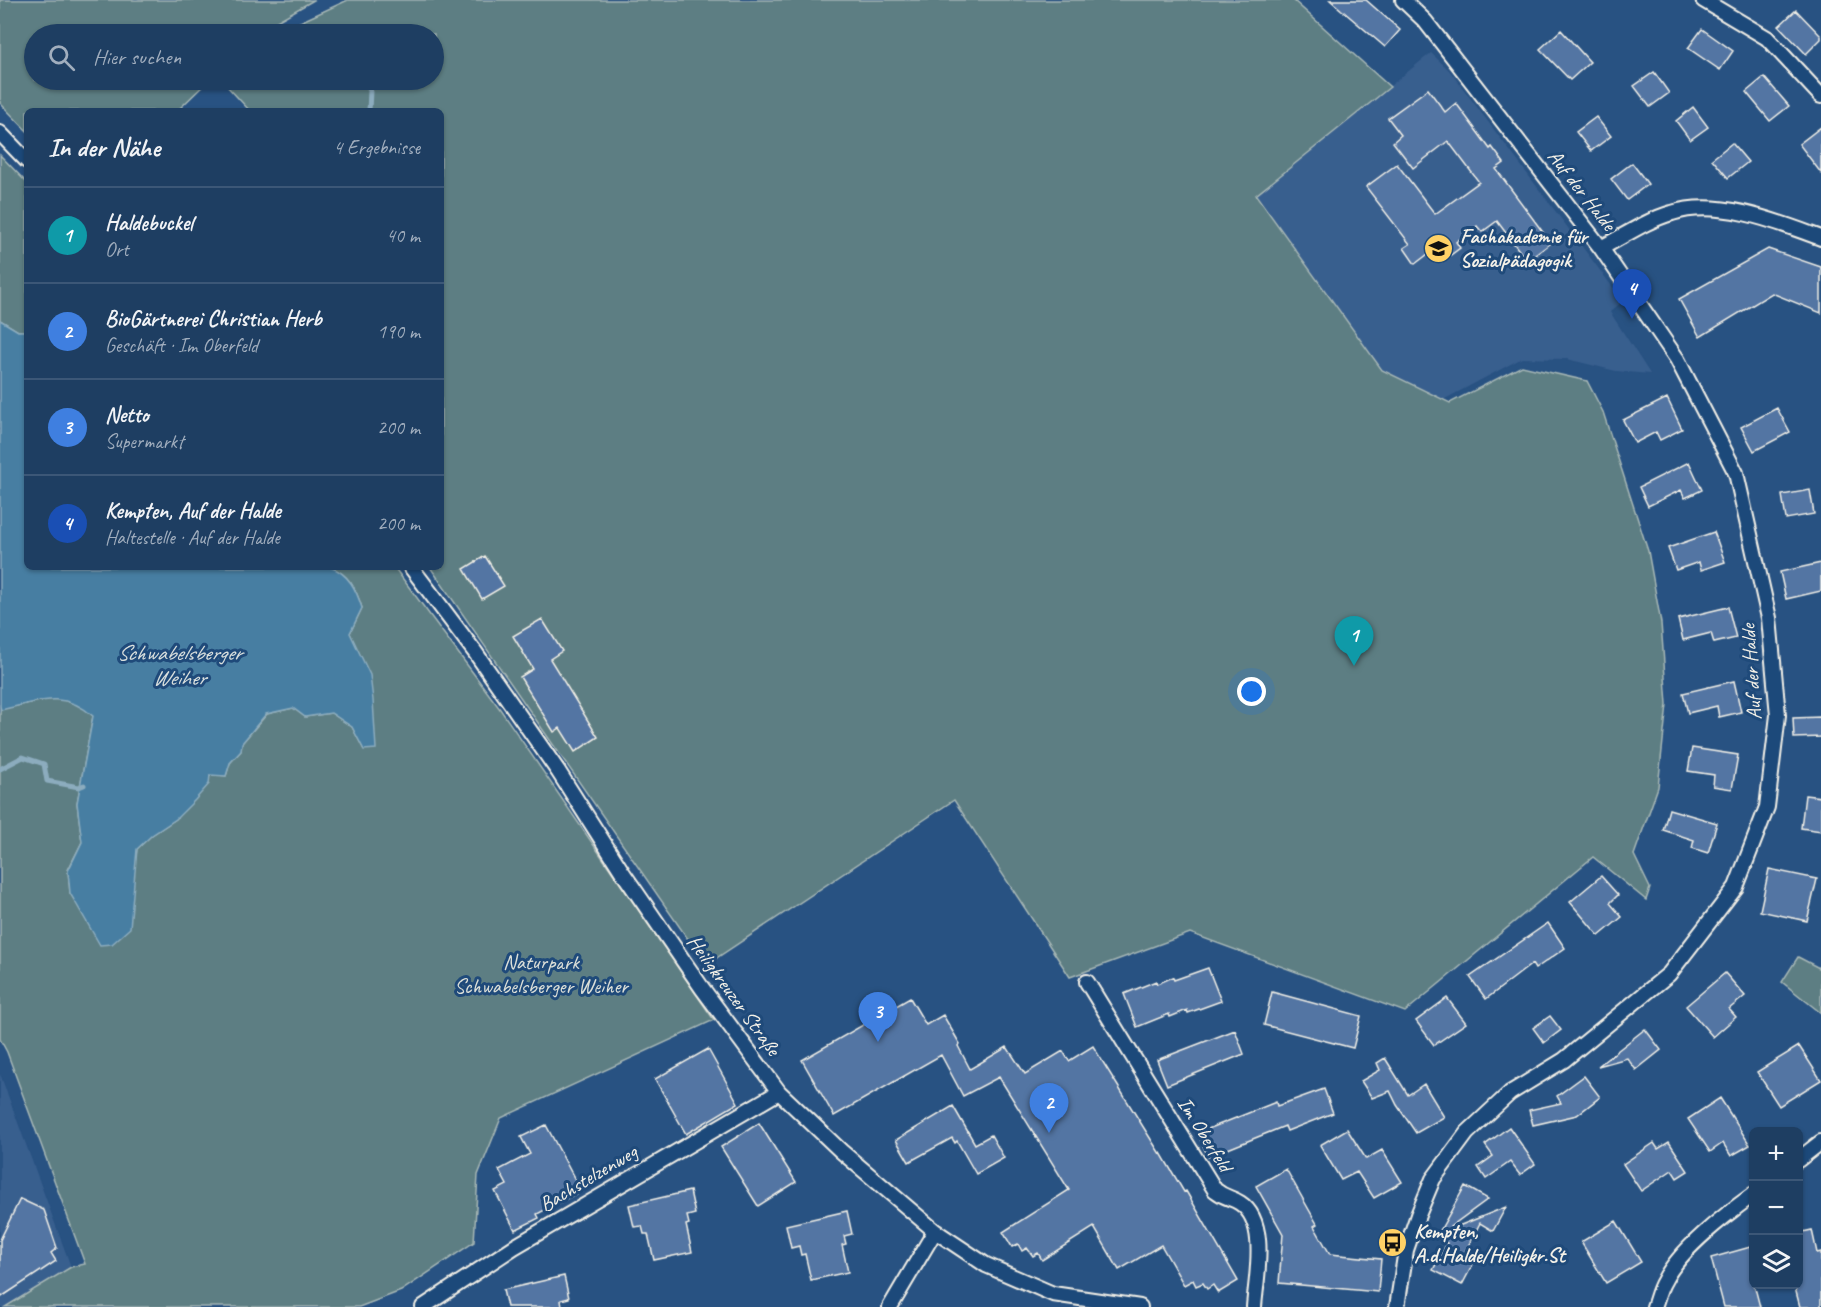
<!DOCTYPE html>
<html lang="de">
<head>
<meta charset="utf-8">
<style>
	:root { --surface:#1e3e62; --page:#264568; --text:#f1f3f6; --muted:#a1aebe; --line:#3c5777; --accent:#ffd166 }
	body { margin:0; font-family:Caveat,sans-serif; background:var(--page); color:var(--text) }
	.controls { position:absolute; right:18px; bottom:18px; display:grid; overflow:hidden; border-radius:9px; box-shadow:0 2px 4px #0004 }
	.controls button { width:54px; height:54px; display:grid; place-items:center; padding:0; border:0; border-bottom:2px solid var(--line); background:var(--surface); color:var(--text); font:30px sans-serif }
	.you { position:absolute; left:1252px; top:692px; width:21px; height:21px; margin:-15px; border:4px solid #fff; border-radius:50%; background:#1a73e8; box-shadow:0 0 0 9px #1a73e833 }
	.badge { display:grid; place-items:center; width:39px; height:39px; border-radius:50%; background:var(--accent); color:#fff; font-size:20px; font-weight:700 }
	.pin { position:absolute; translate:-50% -50px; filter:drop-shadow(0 2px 3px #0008) }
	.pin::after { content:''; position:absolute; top:32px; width:21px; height:18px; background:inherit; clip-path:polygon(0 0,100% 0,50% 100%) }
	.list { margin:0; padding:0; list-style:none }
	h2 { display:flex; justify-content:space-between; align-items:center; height:78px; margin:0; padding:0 24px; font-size:26px }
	h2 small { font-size:20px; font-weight:400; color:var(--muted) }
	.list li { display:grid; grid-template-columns:39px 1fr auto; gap:18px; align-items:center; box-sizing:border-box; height:96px; padding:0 24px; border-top:2px solid var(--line) }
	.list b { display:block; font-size:22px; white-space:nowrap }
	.list p { margin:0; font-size:20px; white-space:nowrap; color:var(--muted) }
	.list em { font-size:20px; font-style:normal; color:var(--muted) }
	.icon { flex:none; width:33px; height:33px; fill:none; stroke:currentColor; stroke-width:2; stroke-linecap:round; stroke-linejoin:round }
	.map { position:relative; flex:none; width:1821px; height:1307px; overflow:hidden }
	.search { position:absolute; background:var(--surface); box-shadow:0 2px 4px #0004; left:24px; top:24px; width:420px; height:66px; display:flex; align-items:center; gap:15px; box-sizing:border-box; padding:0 21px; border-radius:33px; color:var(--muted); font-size:22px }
	.panel { position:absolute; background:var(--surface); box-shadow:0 2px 4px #0004; left:24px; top:108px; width:420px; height:462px; border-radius:9px }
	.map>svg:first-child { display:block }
	.built { fill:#395f8e }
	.green { fill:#5d7e83; stroke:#a8b8b6; stroke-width:1.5 }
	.water { fill:#467ea2; stroke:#8cacbe; stroke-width:1.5 }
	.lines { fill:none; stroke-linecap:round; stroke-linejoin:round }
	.stream { stroke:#8cacbe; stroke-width:5 }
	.building { fill:#5375a3; stroke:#f4f1e8; stroke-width:1.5 }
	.street-casing { stroke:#f4f1e8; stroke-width:18 }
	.street { stroke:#1f4a7a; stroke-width:14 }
	.labels { text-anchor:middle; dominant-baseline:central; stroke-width:6; stroke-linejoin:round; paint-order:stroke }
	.street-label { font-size:21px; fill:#f4f1e8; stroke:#1f4a7a }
	.poi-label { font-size:21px; font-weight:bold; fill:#f4f1e8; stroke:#1f4a7a; text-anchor:start }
	.park-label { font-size:21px; fill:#dde0d9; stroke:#1f4a7a }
	.water-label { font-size:22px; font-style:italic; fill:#dae0de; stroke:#1f4a7a }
</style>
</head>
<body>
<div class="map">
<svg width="1821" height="1307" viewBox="0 0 1821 1307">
	<rect width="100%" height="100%" fill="#285282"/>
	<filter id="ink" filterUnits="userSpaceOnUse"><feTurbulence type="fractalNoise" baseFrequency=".0167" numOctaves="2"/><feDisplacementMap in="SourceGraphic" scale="12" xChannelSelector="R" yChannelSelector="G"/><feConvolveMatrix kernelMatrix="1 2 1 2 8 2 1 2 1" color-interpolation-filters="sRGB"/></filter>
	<g filter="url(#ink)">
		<path class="built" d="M1431,53l18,17 174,231 -13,11 40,62 -34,-3 -49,-12 -45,-1 -79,42 -61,-30 -126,-176z
			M0,1074l71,193 -66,40h-5z"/>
		<path class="green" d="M0,0h314l-60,34h-220v46h175l-32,31h-150v20l-27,-28z
			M348,0h945l97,87 -134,108 126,175 68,33 72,-37 65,15 16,31 45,139 13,72 6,81 -9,83 -24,68 16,33 -4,12 -53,-43 -188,155 -215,-79 -120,44 -116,-177 -248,165 -276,-398h11v-456h-191l-24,-26 4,-5h204v-46h-160z
			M0,155l27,28v148h-9l-18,-11z
			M330,567h64l106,142 214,311 -213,98 -23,57 -4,67 -73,49 -42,16h-354l66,-40 14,-3 -78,-212 -7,-13v-333l2,3 52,-11 26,6 13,12 -16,87 5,39 -14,28 2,23 13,20 51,-44 3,-20 15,-14 24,-16 34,-45 16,2 4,-13 11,-12 1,-8 25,-29 26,-6 12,9 26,-4 21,14 12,23 -9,-104 -5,-13 12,-25c-6,-19 -13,-34 -32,-41z
			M1798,957l23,12v44l-39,-31z"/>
		<path class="water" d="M0,320l18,11h9v236h303c19,7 26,22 32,41l-12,25 20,42 3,25 3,49 -12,1 -12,-23 -21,-14 -26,4 -12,-9 -27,6 -24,29 -1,8 -11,12 -4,13 -16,-1 -1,9 -14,16 -19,19 -24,16 -15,14 -7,79 -18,16 -12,1 -30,-52 -2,-22 14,-29 -5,-39 16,-87c-31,-27 -56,-14 -92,-6l-1,-4z"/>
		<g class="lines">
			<path class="stream" d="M350,27l6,7
				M366,80l4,11 -1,20
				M0,769l23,-12 21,7 3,17 32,6 5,-2"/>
		</g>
		<path class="building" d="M1330,0h36l34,30 -15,17z
			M1796,10l25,26v3l-15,15 -27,-28z
			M1702,29l31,22 -13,19 -32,-22z
			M1561,30l29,32 -20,18 -30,-31z
			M1654,72l15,21 -19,14 -16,-21z
			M1764,77l25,29 -19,15 -24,-29z
			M1428,89l17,23 11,-9 34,46 2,-2 12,16 -8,6 55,74 -24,18 -30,-40 -15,11 -5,-6 -21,16 4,6 -16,12 -8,-12 -21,16 -11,-16 6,-4 -44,-57 31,-23 38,50 44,-32 -31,-41 -35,27 -20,-26 8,-7 -13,-17z
			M1693,107l15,20 -18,13 -14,-19z
			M1596,117l15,19 -20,15 -15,-19z
			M1821,127v46l-22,-29z
			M1732,143l16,19 -20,16 -16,-19z
			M1632,163l16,21 -21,16 -16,-21z
			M1768,249l53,18v46l-49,-20 -72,44 -21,-38z
			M1667,398l15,31 -22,11 -4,-8 -21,11 -12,-23z
			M1777,408l13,24 -36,19 -13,-24z
			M1689,462l13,28 -17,8 -4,-8 -33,16 -9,-19z
			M1810,490l4,24 -28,5 -4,-24z
			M1714,532l11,30 -24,8 -2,-8 -23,8 -8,-22z
			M485,556l19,30 -22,13 -18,-30z
			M1821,563v28l-35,8 -6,-27z
			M1728,607l8,31 -22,5 -3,-10 -28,7 -5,-21z
			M542,619l20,32 -12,8 48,78 -23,15 -15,-24 -6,4 -34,-55 13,-8 -20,-33z
			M1734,681l7,31 -22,5 -2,-11 -29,7 -5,-20z
			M1821,717v20l-27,1 -1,-20z
			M1692,748l46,7 -6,34 -19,-3 1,-11 -26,-4z
			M1805,795l16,2v34l-20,-3z
			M1669,809l48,14 -9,30 -16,-5 2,-8 -31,-10z
			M1769,869l48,10 -10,42 -47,-10z
			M1601,876l17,19 -8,8 12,14 -23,19 -29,-34z
			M1548,923l17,25 -30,21 -3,-5 -46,35 -16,-22z
			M1208,968l13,33 -33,12 -1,-3 -17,7 -1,-3 -32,13 -13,-33 32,-13 1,3 16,-7 1,3z
			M1725,973l20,23 -16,13 7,8 -23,20 -27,-31z
			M1272,992l89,24 -8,32 -89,-23z
			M910,998l16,27 17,-10 17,29 -2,2 12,23 37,-22 18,27 38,-23 6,10 24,-15 67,108 1,-1 23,39 2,-1 52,90 -20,12 -5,-8 -6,4 -4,-6 -7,3 -3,-6 -9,5 -23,-40 -42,25 -25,-43 -52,33 -4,-7 -5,3 -6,-8 -5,3 -4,-7 -6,3 -9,-15 66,-42 -70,-113 -36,19 -22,-41 -107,61 -32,-56z
			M1447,998l19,25 -32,22 -18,-24z
			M1550,1016l11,14 -17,13 -11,-15z
			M1645,1029l16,21 -25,20 -9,-12 -29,8z
			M1235,1030l9,24 -77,31 -10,-25z
			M1799,1046l22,34 -42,26 -22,-34z
			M708,1049l30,54 -52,31 -31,-55z
			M1385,1058l23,37 16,-11 20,33 -28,16 -19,-28 -7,-14 -18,7 -11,-17 19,-11 -3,-7z
			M1584,1076l16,21 -23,18 -44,10 -4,-15 32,-7 -4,-7z
			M1324,1089l9,24 -46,18 -2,-5 -77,31 -10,-24 78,-31 1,4z
			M1720,1098l30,47 -19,11 -8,-13 -13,9 -22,-33z
			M953,1106l22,38 16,-9 13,23 -28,16 -19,-33 -2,2 -3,-5 -43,24 -13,-22z
			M759,1123l37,59 -38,24 -37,-59z
			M546,1125l35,66 -44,23 2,4 -24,12 -20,-39 12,-6 -8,-15 31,-16 -9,-17z
			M1509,1127l26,37 -15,11 -10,-13 -24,17 -8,-12 15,-11 -8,-11z
			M1347,1129l19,30 16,-9 20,32 -28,16 -17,-26 -16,8 -21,-35z
			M1669,1142l19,29 -11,7 -5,-8 -31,21 -18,-27 31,-21 4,6z
			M1286,1169l31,55 -3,2 16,28 51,5 -3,33 -99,-9 4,-49 -27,-48z
			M1465,1186l23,13 -38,28 1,2 55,-22 -13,24 -13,-8 -18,35 11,6 -11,21 -29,-15 14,-27 -14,-8 5,-1z
			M690,1191l5,23 -8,2 2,8 -3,1 6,27 -38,8 -6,-26h-4l-2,-8 -8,1 -5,-22z
			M20,1199l24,11 13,38 -6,5 5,8 -56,37v-58z
			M847,1211l5,23 -8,2 2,8 -4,1 6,27 -37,8 -6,-26 -4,1 -2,-9 -8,2 -5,-23z
			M1616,1221l25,41 -35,21 -25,-41z
			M1812,1230l5,23 4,-1v55h-21l-6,-23h4v-51z
			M1754,1246v38l6,23h-36l-13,-49z
			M564,1276l5,22 -8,2 1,7h-55l-4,-17z"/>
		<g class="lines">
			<defs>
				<path id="street" d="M1703,0l64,38 54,58
					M0,133l27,28
					M1601,248c23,-12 46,-28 71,-35 46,-15 106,9 149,25
					M411,567l64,85 83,119 65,102 79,115 77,104 62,59 94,80 51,34 67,29 87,13
					M1087,982l128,208c11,9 16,7 25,13 29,19 16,75 14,104
					M1798,1160l23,-18
					M423,1307l91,-60 265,-155
					M890,1307l45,-76
					M1397,1307l9,-57 12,-35 15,-36 34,-46 43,-40 54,-33 105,-86 67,-87 31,-80 11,-92 -9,-97 -33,-145 -59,-114 -76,-111 -176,-227 -22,-21
					M1654,1307c3,-8 5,-18 10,-26 16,-32 61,-66 90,-87"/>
			</defs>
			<use href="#street" class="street-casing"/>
			<use href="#street" class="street"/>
		</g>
	</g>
	<defs>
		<symbol id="university-disc" viewBox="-11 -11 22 22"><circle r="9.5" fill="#ffd166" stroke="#1f4a7a"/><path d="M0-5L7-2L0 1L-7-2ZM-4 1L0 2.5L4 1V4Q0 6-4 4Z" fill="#111"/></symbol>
		<symbol id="bus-disc" viewBox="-11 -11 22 22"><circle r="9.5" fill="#ffd166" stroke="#1f4a7a"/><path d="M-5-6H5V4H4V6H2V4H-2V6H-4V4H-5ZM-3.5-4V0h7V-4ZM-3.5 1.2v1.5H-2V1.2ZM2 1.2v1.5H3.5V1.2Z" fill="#111"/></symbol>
	</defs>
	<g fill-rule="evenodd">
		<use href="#university-disc" x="1422" y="232" width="33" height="33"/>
		<use href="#bus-disc" x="1376" y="1226" width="33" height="33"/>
	</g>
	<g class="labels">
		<g class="street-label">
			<text transform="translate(1582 190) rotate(52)">Auf der Halde</text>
			<text transform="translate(1751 672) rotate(-94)">Auf der Halde</text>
			<text transform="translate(734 995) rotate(54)">Heiligkreuzer Straße</text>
			<text transform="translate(1205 1134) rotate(58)">Im Oberfeld</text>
			<text transform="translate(588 1178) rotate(-31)">Bachstelzenweg</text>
		</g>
		<g class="poi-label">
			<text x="1460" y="236">Fachakademie für<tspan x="1460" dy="24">Sozialpädagogik</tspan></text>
			<text x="1414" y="1231">Kempten,<tspan x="1414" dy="24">A.d.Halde/Heiligkr.St</tspan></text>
		</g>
		<g class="park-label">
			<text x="541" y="962">Naturpark<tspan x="541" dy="24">Schwabelsberger Weiher</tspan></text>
		</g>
		<g class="water-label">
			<text x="179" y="653">Schwabelsberger<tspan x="179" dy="25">Weiher</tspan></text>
		</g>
	</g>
</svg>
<div class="controls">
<button>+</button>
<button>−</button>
<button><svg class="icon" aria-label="layers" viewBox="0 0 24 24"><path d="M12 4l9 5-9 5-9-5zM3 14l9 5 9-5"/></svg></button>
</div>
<div class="you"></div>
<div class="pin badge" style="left:1354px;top:666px;background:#0f9aa8">1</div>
<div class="pin badge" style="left:1049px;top:1133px;background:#3f7fe0">2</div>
<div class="pin badge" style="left:878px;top:1042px;background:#3f7fe0">3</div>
<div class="pin badge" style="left:1632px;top:319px;background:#1a4fb4">4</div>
<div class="search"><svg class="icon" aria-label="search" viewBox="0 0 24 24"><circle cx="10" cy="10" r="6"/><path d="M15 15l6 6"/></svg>Hier suchen</div>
<section class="panel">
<h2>In der Nähe<small>4 Ergebnisse</small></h2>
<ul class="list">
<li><span class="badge" style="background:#0f9aa8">1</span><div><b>Haldebuckel</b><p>Ort</p></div><em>40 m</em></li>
<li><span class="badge" style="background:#3f7fe0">2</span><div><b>BioGärtnerei Christian Herb</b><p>Geschäft · Im Oberfeld</p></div><em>190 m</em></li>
<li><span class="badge" style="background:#3f7fe0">3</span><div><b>Netto</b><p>Supermarkt</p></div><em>200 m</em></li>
<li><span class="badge" style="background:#1a4fb4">4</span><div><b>Kempten, Auf der Halde</b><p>Haltestelle · Auf der Halde</p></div><em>200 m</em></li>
</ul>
</section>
</div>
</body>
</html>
